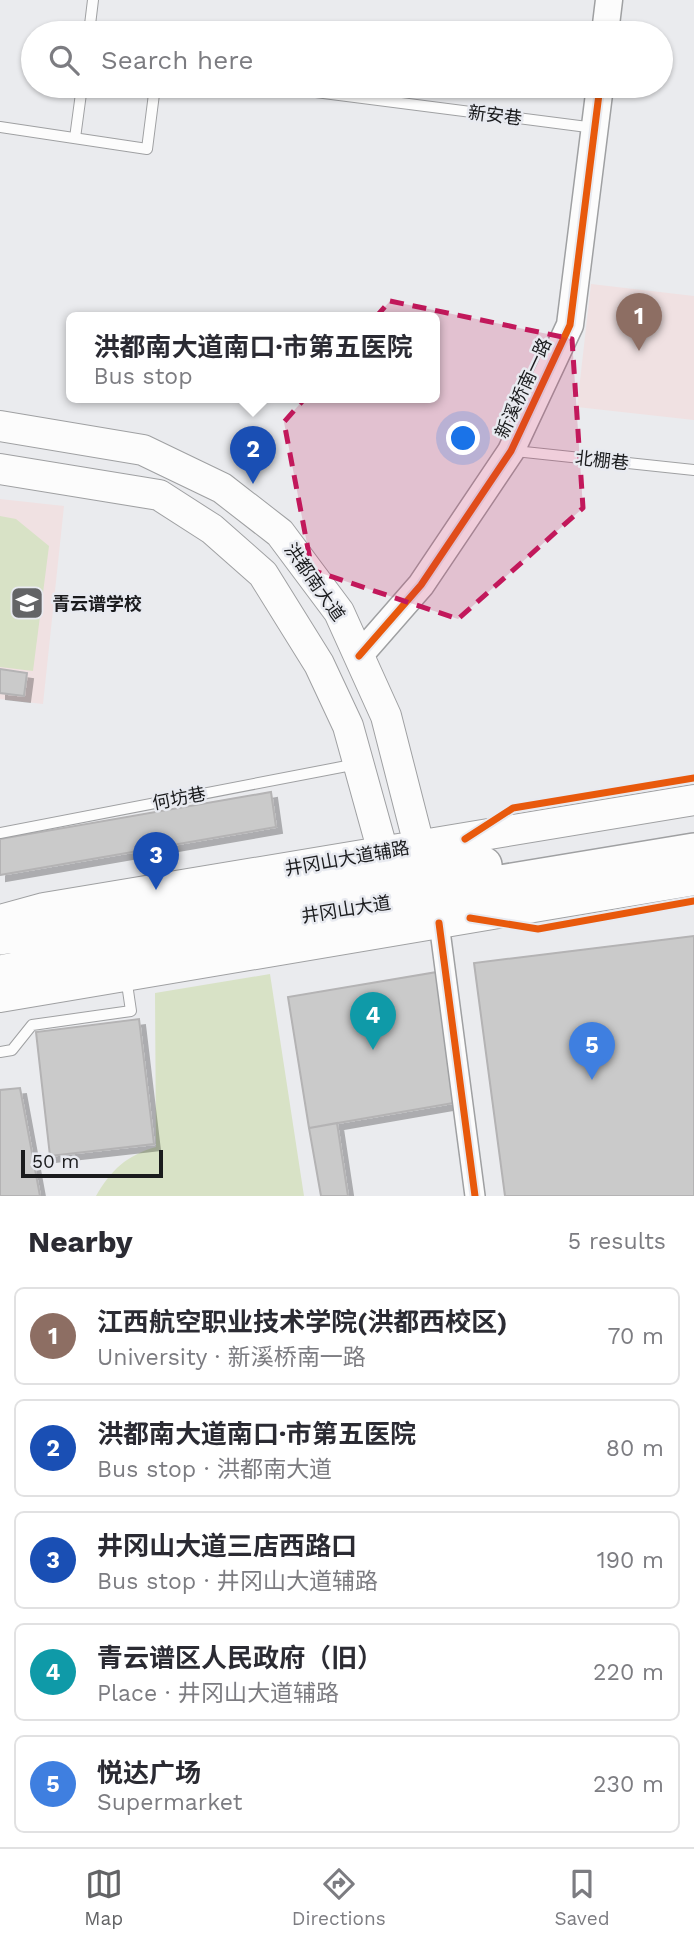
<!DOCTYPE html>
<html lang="en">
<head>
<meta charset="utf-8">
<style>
	:root { --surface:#fff; --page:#f2f2f3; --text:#2b2b33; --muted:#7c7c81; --line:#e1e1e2; --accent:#636466 }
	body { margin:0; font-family:"Work Sans","Noto Sans SC",sans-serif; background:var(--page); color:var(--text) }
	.scale { position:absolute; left:21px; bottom:18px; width:142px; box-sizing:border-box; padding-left:7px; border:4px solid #1a1b1d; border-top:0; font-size:19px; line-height:24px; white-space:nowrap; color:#1a1b1d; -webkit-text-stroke:5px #e8eaf0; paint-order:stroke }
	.you { position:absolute; left:464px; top:439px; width:24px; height:24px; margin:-18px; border:5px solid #fff; border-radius:50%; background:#1a73e8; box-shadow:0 0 0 10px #1a73e833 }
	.badge { display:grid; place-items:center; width:46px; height:46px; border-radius:50%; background:var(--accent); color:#fff; font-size:23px; font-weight:700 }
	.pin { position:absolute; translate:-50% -58px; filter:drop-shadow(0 2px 4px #0008) }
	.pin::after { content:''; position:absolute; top:37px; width:24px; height:21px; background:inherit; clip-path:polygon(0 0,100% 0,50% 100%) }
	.popup { position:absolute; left:66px; top:312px; width:374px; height:91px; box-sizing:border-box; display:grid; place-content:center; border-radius:10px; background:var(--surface); filter:drop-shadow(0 2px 5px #0005); font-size:23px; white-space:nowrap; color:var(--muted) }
	.popup b { font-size:26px; color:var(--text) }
	.popup::after { content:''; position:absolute; left:50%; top:100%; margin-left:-14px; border:14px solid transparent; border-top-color:var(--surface) }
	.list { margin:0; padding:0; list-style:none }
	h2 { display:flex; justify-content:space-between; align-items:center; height:91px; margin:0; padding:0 28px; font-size:30px }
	h2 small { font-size:23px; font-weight:400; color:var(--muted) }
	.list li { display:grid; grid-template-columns:46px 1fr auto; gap:21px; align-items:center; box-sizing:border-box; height:98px; margin:0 14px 14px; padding:0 14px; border:2px solid var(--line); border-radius:10px }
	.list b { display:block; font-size:26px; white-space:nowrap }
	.list p { margin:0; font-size:23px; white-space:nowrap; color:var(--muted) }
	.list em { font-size:23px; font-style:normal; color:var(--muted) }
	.icon { flex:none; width:38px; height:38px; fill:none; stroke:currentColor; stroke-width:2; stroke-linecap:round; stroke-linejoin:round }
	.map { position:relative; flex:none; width:694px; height:1196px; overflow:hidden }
	.search { position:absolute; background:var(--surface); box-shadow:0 2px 5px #0004; left:21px; right:21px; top:21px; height:77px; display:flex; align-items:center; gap:18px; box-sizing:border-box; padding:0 24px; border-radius:38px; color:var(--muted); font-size:26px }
	.sheet { height:651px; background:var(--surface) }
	nav { display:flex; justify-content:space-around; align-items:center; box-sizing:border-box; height:98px; border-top:2px solid var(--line); background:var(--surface); font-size:19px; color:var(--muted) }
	nav a { display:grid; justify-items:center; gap:4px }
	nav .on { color:var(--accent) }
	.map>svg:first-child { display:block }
	.education { fill:#f0e1e2 }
	.green { fill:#d8e2c6 }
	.building { fill:#cacaca; stroke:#b4b3b4; stroke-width:2; filter:url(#shadow) }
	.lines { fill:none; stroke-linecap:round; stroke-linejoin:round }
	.lane-casing { stroke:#9fa0a2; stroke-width:12 }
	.street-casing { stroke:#9fa0a2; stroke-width:22 }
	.secondary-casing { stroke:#9fa0a2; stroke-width:29 }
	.primary-casing { stroke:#9fa0a2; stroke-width:32 }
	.highway-casing { stroke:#9fa0a2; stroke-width:38 }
	.lane { stroke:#fcfcfc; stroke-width:10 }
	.street { stroke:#fcfcfc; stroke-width:19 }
	.secondary { stroke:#fcfcfc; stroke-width:26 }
	.primary { stroke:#fcfcfc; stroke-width:30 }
	.highway { stroke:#fcfcfc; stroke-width:35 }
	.cycleway-casing { stroke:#e8eaf0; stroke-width:11 }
	.cycleway { stroke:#e8590c; stroke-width:7 }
	.marked { fill:#c2185b; fill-opacity:0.2; stroke:#c2185b; stroke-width:5; stroke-dasharray:14 9; stroke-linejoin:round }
	.labels { text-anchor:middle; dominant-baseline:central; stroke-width:5; stroke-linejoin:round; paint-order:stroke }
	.street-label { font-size:18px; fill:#1a1b1d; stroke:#e8eaf0 }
	.poi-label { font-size:18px; font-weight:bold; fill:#1a1b1d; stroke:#e8eaf0; text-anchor:start }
</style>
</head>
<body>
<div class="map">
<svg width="694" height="1196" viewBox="0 0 694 1196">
	<defs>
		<filter id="shadow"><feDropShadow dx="6" dy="6" stdDeviation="0" flood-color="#0004"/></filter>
	</defs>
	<rect width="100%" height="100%" fill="#eaebee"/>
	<path class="education" d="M591,284l103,12v124l-117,-13z
		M0,499l64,7 -21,198 -43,-5z"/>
	<path class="green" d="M0,516l16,3 33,27 -16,125 -33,-4z
		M270,974l34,222h-208c15,-26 31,-41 60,-49l-1,-154z"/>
	<path class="building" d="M0,669l27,4 -3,23 -24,-3z
		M271,792l5,35 -276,48v-36z
		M694,936v260h-189l-31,-233z
		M437,972l22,130 -150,26 -21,-131z
		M139,1019l15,125 -104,12 -14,-124z
		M20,1088l20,108h-40v-106z
		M337,1123l11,73h-27l-12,-68z"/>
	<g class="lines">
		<defs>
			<path id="lane" d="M89,33l4,-33
				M269,86l326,42
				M0,127l147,22 8,-63
				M75,138l7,-52
				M515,451l179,19
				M0,833l357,-69
				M0,1052l12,-2 20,-25 99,-14 -5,-34"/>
			<path id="street" d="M439,923l36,273"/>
			<path id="secondary" d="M605,33l4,-33
				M359,656l62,-71 90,-134 59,-126 30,-239"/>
			<path id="primary" d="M0,426l143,24 79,38 58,45 59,79 47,104 53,207
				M0,469l159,26 53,34 51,45 56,90 29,62 40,144
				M0,920l44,-12 650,-108
				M0,997l694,-117"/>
			<path id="highway" d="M0,937l425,-67 59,-5
				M0,973l191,-39 503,-83"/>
		</defs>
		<use href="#lane" class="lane-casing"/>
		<use href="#street" class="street-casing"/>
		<use href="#secondary" class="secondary-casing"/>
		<use href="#primary" class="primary-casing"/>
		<use href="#highway" class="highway-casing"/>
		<use href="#lane" class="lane"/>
		<use href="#street" class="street"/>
		<use href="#secondary" class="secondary"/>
		<use href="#primary" class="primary"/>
		<use href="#highway" class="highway"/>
		<defs>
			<path id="cycleway" d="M359,656l62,-71 90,-134 59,-126 30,-239
				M465,839l48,-31 181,-30
				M470,918l68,11 156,-28
				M439,923l36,273"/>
		</defs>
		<use href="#cycleway" class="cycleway-casing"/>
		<use href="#cycleway" class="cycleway"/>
	</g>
	<path class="marked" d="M390,301l182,38 11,169 -125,111 -146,-49 -28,-148z"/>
	<defs>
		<symbol id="school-square" viewBox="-11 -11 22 22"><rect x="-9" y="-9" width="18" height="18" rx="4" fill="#636466" stroke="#e8eaf0"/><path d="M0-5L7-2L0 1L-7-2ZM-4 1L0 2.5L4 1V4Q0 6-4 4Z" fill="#fff"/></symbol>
	</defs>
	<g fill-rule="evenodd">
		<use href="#school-square" x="8" y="584" width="38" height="38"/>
	</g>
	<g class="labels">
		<g class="street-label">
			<text transform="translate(495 115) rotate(7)">新安巷</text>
			<text transform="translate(523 388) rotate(-65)">新溪桥南一路</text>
			<text transform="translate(602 460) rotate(6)">北棚巷</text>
			<text transform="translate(315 582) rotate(55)">洪都南大道</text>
			<text transform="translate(179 798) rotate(-11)">何坊巷</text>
			<text transform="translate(347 858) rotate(-10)">井冈山大道辅路</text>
			<text transform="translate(346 909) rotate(-9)">井冈山大道</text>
		</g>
		<g class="poi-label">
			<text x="52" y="603">青云谱学校</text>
		</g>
	</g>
</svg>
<div class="scale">50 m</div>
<div class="you"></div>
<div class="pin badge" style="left:639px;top:351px;background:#8d6e63">1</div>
<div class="pin badge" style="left:253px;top:484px;background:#1a4fb4">2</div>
<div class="popup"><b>洪都南大道南口·市第五医院</b>Bus stop</div>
<div class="pin badge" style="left:156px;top:890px;background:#1a4fb4">3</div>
<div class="pin badge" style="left:373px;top:1050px;background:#0f9aa8">4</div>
<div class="pin badge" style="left:592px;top:1080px;background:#3f7fe0">5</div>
<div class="search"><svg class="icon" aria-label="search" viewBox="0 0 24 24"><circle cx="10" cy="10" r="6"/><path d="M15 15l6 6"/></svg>Search here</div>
</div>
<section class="sheet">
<h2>Nearby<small>5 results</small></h2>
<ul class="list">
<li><span class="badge" style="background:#8d6e63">1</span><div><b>江西航空职业技术学院(洪都西校区)</b><p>University · 新溪桥南一路</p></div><em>70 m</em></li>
<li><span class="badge" style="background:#1a4fb4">2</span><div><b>洪都南大道南口·市第五医院</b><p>Bus stop · 洪都南大道</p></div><em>80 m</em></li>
<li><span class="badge" style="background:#1a4fb4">3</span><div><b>井冈山大道三店西路口</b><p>Bus stop · 井冈山大道辅路</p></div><em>190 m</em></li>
<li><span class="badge" style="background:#0f9aa8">4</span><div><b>青云谱区人民政府（旧）</b><p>Place · 井冈山大道辅路</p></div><em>220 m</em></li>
<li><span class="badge" style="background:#3f7fe0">5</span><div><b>悦达广场</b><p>Supermarket</p></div><em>230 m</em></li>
</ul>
</section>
<nav>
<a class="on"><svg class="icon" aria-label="map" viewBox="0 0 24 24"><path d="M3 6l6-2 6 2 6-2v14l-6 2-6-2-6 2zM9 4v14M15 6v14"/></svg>Map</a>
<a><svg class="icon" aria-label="directions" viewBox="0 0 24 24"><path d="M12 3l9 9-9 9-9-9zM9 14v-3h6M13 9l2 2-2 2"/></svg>Directions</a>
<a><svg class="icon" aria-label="saved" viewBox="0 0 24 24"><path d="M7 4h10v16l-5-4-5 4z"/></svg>Saved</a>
</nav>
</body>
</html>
